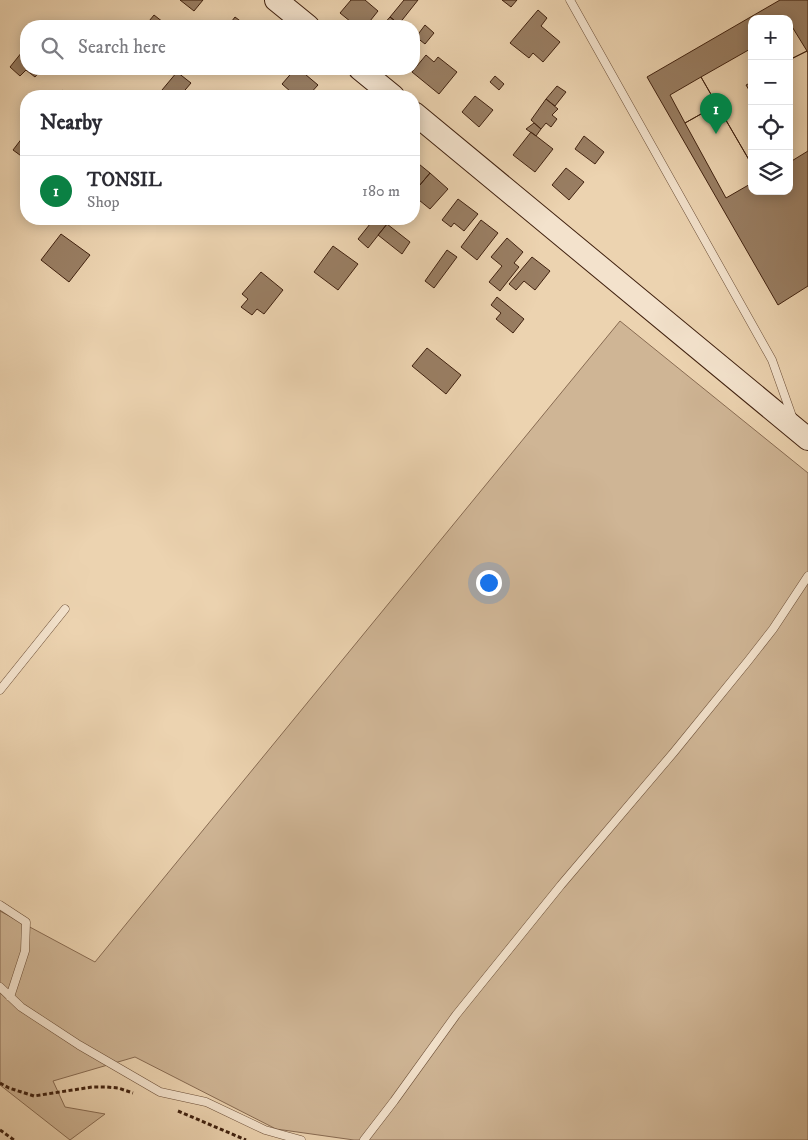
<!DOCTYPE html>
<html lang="en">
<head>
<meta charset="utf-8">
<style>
	:root { --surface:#fff; --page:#f2f2f3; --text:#2b2b33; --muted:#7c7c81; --line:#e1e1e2; --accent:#0b8043 }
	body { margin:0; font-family:"IM FELL DW Pica",serif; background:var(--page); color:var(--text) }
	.controls { position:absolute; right:15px; top:15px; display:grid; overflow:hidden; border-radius:10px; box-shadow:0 2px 12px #0003 }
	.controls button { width:45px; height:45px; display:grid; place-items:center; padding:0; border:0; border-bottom:1px solid var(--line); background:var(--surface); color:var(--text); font:25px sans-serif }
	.you { position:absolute; left:488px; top:582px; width:18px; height:18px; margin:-12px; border:4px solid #fff; border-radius:50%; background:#1a73e8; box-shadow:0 0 0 8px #1a73e833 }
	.badge { display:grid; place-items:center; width:32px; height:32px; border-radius:50%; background:var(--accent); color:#fff; font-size:16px; font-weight:700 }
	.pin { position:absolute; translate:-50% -41px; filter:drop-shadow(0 1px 2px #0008) }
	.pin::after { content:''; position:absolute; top:26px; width:18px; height:15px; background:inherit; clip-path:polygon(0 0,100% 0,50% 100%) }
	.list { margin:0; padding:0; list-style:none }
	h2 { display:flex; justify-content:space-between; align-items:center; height:65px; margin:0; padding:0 20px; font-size:21px }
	h2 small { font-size:16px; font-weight:400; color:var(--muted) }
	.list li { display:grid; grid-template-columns:32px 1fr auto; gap:15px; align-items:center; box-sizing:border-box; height:70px; padding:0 20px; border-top:1px solid var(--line) }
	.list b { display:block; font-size:19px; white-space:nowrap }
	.list p { margin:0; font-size:16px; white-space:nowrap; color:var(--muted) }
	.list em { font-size:16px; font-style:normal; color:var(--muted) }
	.icon { flex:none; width:28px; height:28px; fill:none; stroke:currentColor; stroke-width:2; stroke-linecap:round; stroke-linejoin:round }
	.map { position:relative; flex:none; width:808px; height:1140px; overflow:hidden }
	.search { position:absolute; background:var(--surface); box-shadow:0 2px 12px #0003; left:20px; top:20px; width:400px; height:55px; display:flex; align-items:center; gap:12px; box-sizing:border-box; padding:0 18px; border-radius:20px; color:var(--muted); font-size:19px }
	.panel { position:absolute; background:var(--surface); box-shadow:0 2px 12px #0003; left:20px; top:90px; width:400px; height:135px; border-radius:20px }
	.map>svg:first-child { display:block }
	.green { fill:#cfb595; stroke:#886b52 }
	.building { fill:#997e63; stroke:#40210f; fill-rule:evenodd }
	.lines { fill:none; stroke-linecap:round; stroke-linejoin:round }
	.lane-casing { stroke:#6b4e37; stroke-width:9 }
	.secondary-casing { stroke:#40210f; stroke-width:24 }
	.path { stroke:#40210f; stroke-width:3; stroke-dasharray:4 2.5; stroke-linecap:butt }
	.lane { stroke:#f3e2cc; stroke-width:8 }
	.secondary { stroke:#f3e2cc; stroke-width:22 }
</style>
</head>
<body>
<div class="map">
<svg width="808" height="1140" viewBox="0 0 808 1140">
	<rect width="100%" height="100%" fill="#ecd3b0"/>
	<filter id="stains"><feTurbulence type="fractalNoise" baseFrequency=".004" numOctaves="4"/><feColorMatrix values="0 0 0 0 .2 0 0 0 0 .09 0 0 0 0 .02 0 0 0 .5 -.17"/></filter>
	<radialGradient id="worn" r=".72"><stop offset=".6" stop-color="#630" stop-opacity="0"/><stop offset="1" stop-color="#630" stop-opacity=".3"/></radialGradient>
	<path class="green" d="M620,321l188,152v667h-454l-78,-11 -141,-72 -82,24 12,26 40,7 -35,26 -70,-55v-174l95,51z"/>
	<path class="building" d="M180,0h23l-9,11z
		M351,0h14l13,11 -12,15h-10l-16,-13z
		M404,0h14l-19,24 -9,-7z
		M502,0h15l-6,7z
		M780,0h28v286l-30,19 -131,-228zM752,19h37v172h-37z
		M538,10l9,8 -6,8 19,16 -17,20 -10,-9 -4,5 -19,-15z
		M154,15l14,11h-23z
		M235,17l12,9h-19z
		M390,17l9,7 1,-1 4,3h-22z
		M425,25l9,8 -9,11 -9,-7z
		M791,25l16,26 -18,9v-33z
		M26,47v22h16l-7,8 -9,-7 -6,6 -10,-9z
		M752,48v34l-6,3 6,10v70l-51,-88z
		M807,51l1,2v98l-18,11 -1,-2v-100z
		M426,55l8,7 4,-5 19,15 -18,22 -27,-22z
		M295,69h4l19,16 -10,11h-21l4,-4 -9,-8z
		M177,72l14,11 -11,13h-23z
		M495,76l9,8 -5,6 -9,-8z
		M701,77l16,28 -32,18 -15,-28z
		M557,86l9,6 -11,14 -9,-7z
		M62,90l7,6h-13z
		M475,96l18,14 -14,17 -17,-15z
		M546,99l12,10 -6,6 5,4 -6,8 -5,-4 -5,6 -10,-9z
		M717,105l35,60v18l-26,15 -41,-75z
		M534,123l7,6 -5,7 -10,-7z
		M531,132l22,17 -18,23 -22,-17z
		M26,133v23l-2,2 -11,-8z
		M584,136l20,16 -9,12 -20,-15z
		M414,160l16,13 -16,19z
		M566,168l18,14 -15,18 -17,-15z
		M430,173l18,16 -18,20 -16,-13v-4z
		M458,199l20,15 -14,17 -10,-8 -3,4 -9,-7z
		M374,219h6l7,5 -19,24 -10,-9z
		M481,220l17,13 -21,27 -16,-13z
		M387,224l23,18 -8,12 -24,-19z
		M61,234l29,21 -21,27 -28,-22z
		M507,238l16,14 -9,11 5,4 -19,24 -11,-9 13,-16 -11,-9z
		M333,246l25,18 -20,26 -24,-18z
		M447,250l10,7 -23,31 -9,-7z
		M532,257l18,14 -15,19 -11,-9 -8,9 -7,-6z
		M261,272l22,18 -19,24 -7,-5 -5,6 -11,-8 7,-8 -6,-5z
		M497,297l27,22 -11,14 -17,-14 5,-6 -10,-8z
		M427,348l34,27 -15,19 -34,-28z"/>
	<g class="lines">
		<defs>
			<path id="lane" d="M570,0l202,360 21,59
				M0,690l65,-81
				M0,905l26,17 -1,29 -15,46
				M0,987l21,20 58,38 81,47 46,10 59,28 36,10
				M364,1140l30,-39 62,-86 105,-130 113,-133 74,-91 25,-32 35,-53"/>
			<path id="secondary" d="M276,0l32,26
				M360,69l33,27
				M414,113l394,326"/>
		</defs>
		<use href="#lane" class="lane-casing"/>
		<use href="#secondary" class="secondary-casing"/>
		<path class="path" d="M0,1083l9,5 25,8 58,-9h15l11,1 15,5
			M178,1111l68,29
			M0,1130l14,10"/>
		<use href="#lane" class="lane"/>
		<use href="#secondary" class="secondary"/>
	</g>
	<rect width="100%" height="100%" filter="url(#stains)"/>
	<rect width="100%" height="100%" fill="url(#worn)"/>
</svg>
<div class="controls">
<button>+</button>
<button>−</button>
<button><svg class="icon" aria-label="locate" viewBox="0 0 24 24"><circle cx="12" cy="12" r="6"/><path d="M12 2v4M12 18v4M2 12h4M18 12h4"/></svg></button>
<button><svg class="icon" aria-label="layers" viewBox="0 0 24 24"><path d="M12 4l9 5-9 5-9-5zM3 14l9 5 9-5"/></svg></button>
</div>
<div class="you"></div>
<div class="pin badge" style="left:716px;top:134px">1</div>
<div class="search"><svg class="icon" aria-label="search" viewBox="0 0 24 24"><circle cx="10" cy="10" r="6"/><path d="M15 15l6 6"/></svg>Search here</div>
<section class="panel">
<h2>Nearby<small></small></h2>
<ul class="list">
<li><span class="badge">1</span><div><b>TONSIL</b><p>Shop</p></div><em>180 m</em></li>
</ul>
</section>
</div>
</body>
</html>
